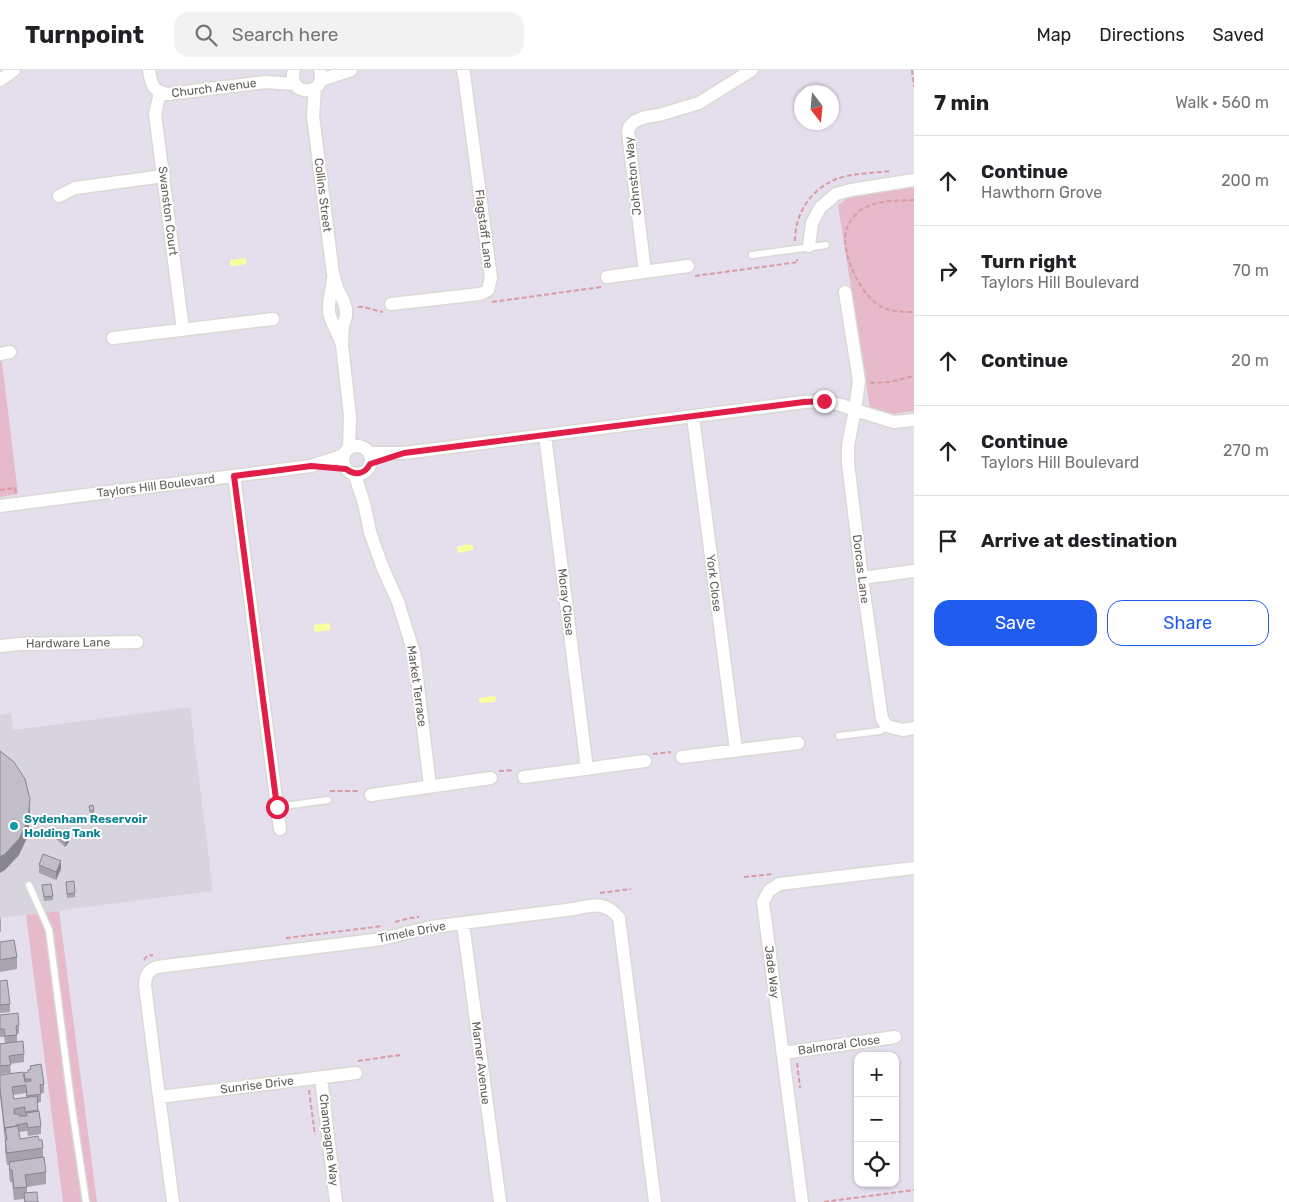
<!DOCTYPE html>
<html lang="en">
<head>
<meta charset="utf-8">
<style>
	:root { --surface:#fff; --page:#f2f2f2; --text:#202124; --muted:#757577; --line:#e0e0e0; --accent:#215cf1 }
	body { margin:0; font-family:Rubik,sans-serif; background:var(--page); color:var(--text) }
	.controls { position:absolute; right:15px; bottom:15px; display:grid; overflow:hidden; border-radius:10px; box-shadow:0 1px 4px #0004 }
	.controls button { width:45px; height:45px; display:grid; place-items:center; padding:0; border:0; border-bottom:1px solid var(--line); background:var(--surface); color:var(--text); font:25px sans-serif }
	.compass { position:absolute; left:794px; top:15px; width:45px; height:45px; border-radius:50%; background:var(--surface); box-shadow:0 1px 4px #0004; rotate:164deg }
	.stop { position:absolute; width:15px; height:15px; margin:-11px; border:4px solid #e11d48; border-radius:50%; background:#fff }
	.stop.end { background:#e11d48; border-color:#fff; box-shadow:0 1px 5px #0008 }
	.list { margin:0; padding:0; list-style:none }
	h2 { display:flex; justify-content:space-between; align-items:center; height:65px; margin:0; padding:0 20px; font-size:21px }
	h2 small { font-size:16px; font-weight:400; color:var(--muted) }
	.list li { display:grid; grid-template-columns:32px 1fr auto; gap:15px; align-items:center; box-sizing:border-box; height:90px; padding:0 20px; border-top:1px solid var(--line) }
	.list b { display:block; font-size:19px; white-space:nowrap }
	.list p { margin:0; font-size:16px; white-space:nowrap; color:var(--muted) }
	.list em { font-size:16px; font-style:normal; color:var(--muted) }
	.actions { display:flex; gap:10px; padding:15px 20px }
	.actions a { flex:1; padding:11px 0; border:1px solid var(--accent); border-radius:15px; text-align:center; font-size:18px; color:var(--accent) }
	.actions .main { background:var(--accent); color:#fff }
	.icon { flex:none; width:28px; height:28px; fill:none; stroke:currentColor; stroke-width:2; stroke-linecap:round; stroke-linejoin:round }
	.map { position:relative; flex:none; width:914px; height:1132px; overflow:hidden }
	header { display:flex; align-items:center; gap:30px; box-sizing:border-box; height:70px; padding:0 25px; background:var(--surface); border-bottom:1px solid var(--line) }
	header strong { font-size:24px }
	nav { display:flex; gap:28px; margin-inline-start:auto; font-size:18px }
	.search { width:350px; height:45px; background:var(--page); display:flex; align-items:center; gap:12px; box-sizing:border-box; padding:0 18px; border-radius:15px; color:var(--muted); font-size:19px }
	main { display:flex }
	aside { flex:1; background:var(--surface) }
	.map>svg:first-child { display:block }
	.industrial { fill:#d7d4dd }
	.green { fill:#e6baca }
	.water { fill:#f8ff9d }
	.lines { fill:none; stroke-linecap:round; stroke-linejoin:round }
	.service-casing { stroke:#d8dad2; stroke-width:9 }
	.minor-casing { stroke:#d8dad2; stroke-width:15 }
	.path { stroke:#d89ca3; stroke-width:2; stroke-dasharray:5 2.5; stroke-linecap:butt }
	.service { stroke:#fff; stroke-width:6 }
	.minor { stroke:#fff; stroke-width:12 }
	.wall { fill:#a7a3ad; fill-rule:evenodd }
	.shaded-wall { fill:#88858d }
	.building { fill:#c2bec9; stroke:#88858d }
	.route { stroke:#e11d48; stroke-width:6 }
	.culture-dot { fill:#0f9aa8; stroke:#fff; stroke-width:2 }
	.labels { text-anchor:middle; dominant-baseline:central; stroke-width:4; stroke-linejoin:round; paint-order:stroke }
	.street-label { font-size:12px; fill:#606158; stroke:#fff }
	.culture-label { font-size:12px; font-weight:bold; fill:#0d838f; stroke:#fff; text-anchor:start }
</style>
</head>
<body>
<header>
<strong>Turnpoint</strong>
<div class="search"><svg class="icon" aria-label="search" viewBox="0 0 24 24"><circle cx="10" cy="10" r="6"/><path d="M15 15l6 6"/></svg>Search here</div>
<nav><a>Map</a><a>Directions</a><a>Saved</a></nav>
</header>
<main>
<div class="map">
<svg width="914" height="1132" viewBox="0 0 914 1132">
	<rect width="100%" height="100%" fill="#e5dfed"/>
	<path class="industrial" d="M190,637l23,184 -213,27v-203l11,-2 2,17z"/>
	<path class="green" d="M914,115v226l-22,3 -22,-5 -32,-204 14,-10z
		M0,291l2,1 16,132 -18,3z
		M59,841l38,291h-34l-37,-287z"/>
	<path class="water" d="M244,188l2,1v5l-13,2 -3,-1v-5z
		M468,474l1,1h4v5l-15,3 -1,-6z
		M330,553v7l-15,2 -2,-7z
		M493,626l3,1 -1,5 -16,1v-5z"/>
	<g class="lines">
		<defs>
			<path id="service" d="M752,185l74,-10
				M839,666l41,-5 7,-5
				M277,737l51,-7
				M29,815l20,45 22,171 15,101"/>
			<path id="minor" d="M149,0c2,15 4,22 20,24l96,-12 30,2
				M294,0c-8,27 34,27 26,0
				M0,10l14,-10
				M321,10l30,-10
				M315,18l-2,28 20,158 5,16 5,10 3,9v7l-3,10 -1,19 8,71 -1,32
				M160,23l-5,21 28,216
				M59,126l16,-8 89,-12
				M809,176l3,-23 8,-15 16,-14 15,-4 63,-10
				M645,202l-17,-140 1,-5 6,-6 10,-4 14,-2 40,-12 53,-33
				M607,207l81,-11
				M333,209c-1,11 -5,22 -4,33 1,8 9,21 12,30
				M845,222l14,89 -4,29 -7,35v18l14,115 20,141 5,7 16,4 11,-2
				M391,234l89,-10 8,-4 3,-12 -27,-204 -1,-4
				M113,268l160,-19
				M0,284l10,-2
				M693,347l43,333
				M545,365l42,334
				M343 390a14 14 0 1 1 28 0a14 14 0 1 1-28 0Z
				M369,383h35l400,-51 20,-1 17,4 14,5 39,12 20,-2
				M354,403l10,30 6,29 12,34 16,36 16,51 16,133
				M234,406l46,353
				M0,436l311,-40 33,-11
				M862,508l52,-7
				M0,576l21,-2 116,-2
				M682,687l116,-14
				M524,707l121,-16
				M371,725l120,-17
				M463,853l37,279
				M783,983l112,-16
				M321,1008l15,124
				M159,1027l197,-24
				M173,1132l-16,-121 -12,-96c0,-9 3,-15 12,-18l225,-28 49,-12 143,-18c19,-4 32,-8 45,9l36,284
				M802,1132l-39,-300 6,-11 10,-7 135,-16"/>
		</defs>
		<use href="#service" class="service-casing"/>
		<use href="#minor" class="minor-casing"/>
		<path class="path" d="M912,0l2,17
			M914,130c-18,1 -36,-1 -53,10 -7,5 -13,13 -15,21 -5,23 14,63 34,75 11,6 22,6 34,6
			M795,171c0,-26 14,-50 39,-61 16,-7 40,-7 57,-9
			M695,206l103,-14 -1,-3
			M492,232l109,-15
			M358,237c7,-1 17,4 25,5
			M870,313l20,-1 24,-6
			M0,420l15,-2 1,5
			M653,684l18,-2
			M499,701l15,-1
			M330,721h30
			M744,807l29,-3
			M600,823l31,-4
			M395,852l15,-4 9,-1
			M286,868l97,-12
			M144,890l3,-4 6,-1
			M358,991l42,-6
			M797,993l3,25
			M309,1020l6,45
			M824,1132l90,-12"/>
		<use href="#service" class="service"/>
		<use href="#minor" class="minor"/>
	</g>
	<path class="wall" d="M89,736l5,4v4l-4,1z
		M56,765l13,7 -4,5 -9,-8z
		M39,795l22,4 -5,11 -17,-7z
		M66,812l9,11v4l-8,1z
		M42,815l11,11v4l-9,1z
		M0,846l1,4v12h-1z
		M0,872l17,15v12l-17,3z
		M0,911l10,23v8l-10,1z
		M0,945l19,10v8l-2,1v8l7,12v8l-14,2 1,9 -11,1v-30l5,-1 -1,-6h-4z
		M30,996l14,18v9h-3v9l-4,1 4,23v8l-13,2 -1,-5 -8,1 1,7 19,1 4,8v9l3,15v12l-19,3v6l11,9h-14v-3l-10,1 -2,-18h-2l-1,-8v-9h-2l-2,-13v-12l-5,-44v-21l24,6v-8l4,-1 2,-3zM26,1023v4l-12,2 -1,-4z"/>
	<path class="shaded-wall" d="M30,729v16l-2,21 -9,19 -14,15 -5,3v-16z
		M69,768v4l-4,5v-4z
		M61,791v8l-5,11v-8z"/>
	<path class="building" d="M0,681l14,11 11,17 5,20 -2,21 -9,19 -14,15 -5,3z
		M93,735l1,5 -4,1 -1,-5z
		M60,760l9,8 -4,5 -9,-8z
		M43,784l18,7 -5,11 -17,-7z
		M74,811l1,12 -8,1 -1,-12z
		M51,814l2,12 -9,1 -2,-12z
		M14,870l3,17 -17,3v-18z
		M7,910l3,24 -10,1v-24z
		M18,943l1,12 -3,1 1,9 -12,1 -1,-7h-4v-14z
		M23,971l1,13 -15,2 2,9 -11,1v-22z
		M41,994l3,20 -4,1 1,9 -14,2 -1,-11 -14,2 2,12 23,-3 1,14 -13,2v-5l-11,2v5h5v2h8l-1,-3 13,-2 2,15 -13,2 -1,-5 -11,2v1l-11,2v4l-5,-44v-13l23,-3 2,10 6,-1v-2h-6l-1,-6 4,-1v-2l3,-1 -1,-3z
		M18,1056l2,13 18,-3 1,4h3l1,8 -36,5 -2,-13h2l-2,-12z
		M44,1087l2,15 -21,3 2,12 -13,1 -2,-18h-2l-1,-8z
		M37,1122l1,10h-13l-1,-9z"/>
	<g class="lines">
		<path class="route" d="M277,737l-43,-331 77,-10 35,3c10,7 19,5 24,-5l34,-11 400,-51 20,-1"/>
	</g>
	<circle class="culture-dot" cx="14" cy="756" r="5"/>
	<g class="labels">
		<g class="street-label">
			<text transform="translate(214 18) rotate(-7)">Church Avenue</text>
			<text transform="translate(633 106) rotate(-96)">Johnston Way</text>
			<text transform="translate(323 125) rotate(83)">Collins Street</text>
			<text transform="translate(168 141) rotate(83)">Swanston Court</text>
			<text transform="translate(484 159) rotate(83)">Flagstaff Lane</text>
			<text transform="translate(156 416) rotate(-7)">Taylors Hill Boulevard</text>
			<text transform="translate(861 499) rotate(83)">Dorcas Lane</text>
			<text transform="translate(714 513) rotate(83)">York Close</text>
			<text transform="translate(566 532) rotate(83)">Moray Close</text>
			<text transform="translate(68 573) rotate(-1)">Hardware Lane</text>
			<text transform="translate(417 616) rotate(82)">Market Terrace</text>
			<text transform="translate(412 862) rotate(-11)">Timele Drive</text>
			<text transform="translate(772 902) rotate(83)">Jade Way</text>
			<text transform="translate(839 975) rotate(-8)">Balmoral Close</text>
			<text transform="translate(481 993) rotate(83)">Marner Avenue</text>
			<text transform="translate(257 1015) rotate(-7)">Sunrise Drive</text>
			<text transform="translate(329 1070) rotate(83)">Champagne Way</text>
		</g>
		<g class="culture-label">
			<text x="24" y="749">Sydenham Reservoir<tspan x="24" dy="14">Holding Tank</tspan></text>
		</g>
	</g>
</svg>
<div class="controls">
<button>+</button>
<button>−</button>
<button><svg class="icon" aria-label="locate" viewBox="0 0 24 24"><circle cx="12" cy="12" r="6"/><path d="M12 2v4M12 18v4M2 12h4M18 12h4"/></svg></button>
</div>
<svg class="compass" viewBox="-18 -18 36 36"><path d="M0-13l5 13h-10z" fill="#e53935"/><path d="M0 13l5-13h-10z" fill="#757577"/></svg>
<div class="stop" style="left:277px;top:737px"></div>
<div class="stop end" style="left:824px;top:331px"></div>
</div>
<aside>
<h2>7 min<small>Walk · 560 m</small></h2>
<ul class="list">
<li><svg class="icon" aria-label="ahead" viewBox="0 0 24 24"><path d="M12 20V5M6 11l6-6 6 6"/></svg><div><b>Continue</b><p>Hawthorn Grove</p></div><em>200 m</em></li>
<li><svg class="icon" aria-label="right" viewBox="0 0 24 24"><path d="M7 20v-9h11M14 6l5 5-5 5"/></svg><div><b>Turn right</b><p>Taylors Hill Boulevard</p></div><em>70 m</em></li>
<li><svg class="icon" aria-label="ahead" viewBox="0 0 24 24"><path d="M12 20V5M6 11l6-6 6 6"/></svg><div><b>Continue</b></div><em>20 m</em></li>
<li><svg class="icon" aria-label="ahead" viewBox="0 0 24 24"><path d="M12 20V5M6 11l6-6 6 6"/></svg><div><b>Continue</b><p>Taylors Hill Boulevard</p></div><em>270 m</em></li>
<li><svg class="icon" aria-label="arrive" viewBox="0 0 24 24"><path d="M6 21V4h12l-3 4 3 4H6"/></svg><div><b>Arrive at destination</b></div></li>
</ul>
<div class="actions"><a class="main">Save</a><a>Share</a></div>
</aside>
</main>
</body>
</html>
